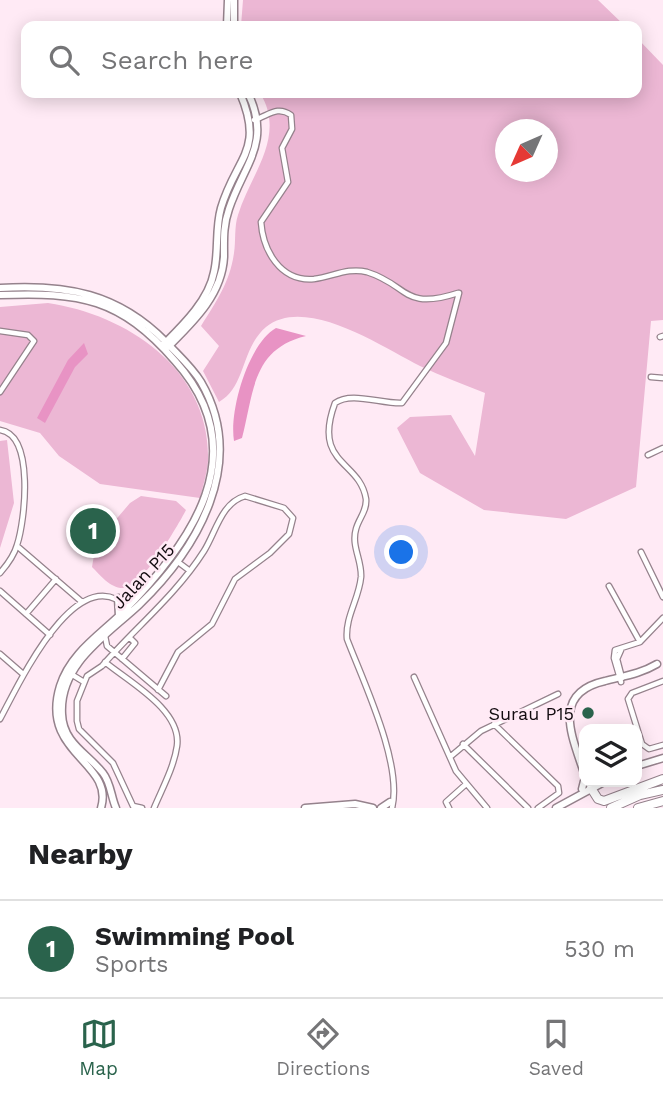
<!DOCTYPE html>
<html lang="en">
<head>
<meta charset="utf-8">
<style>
	:root { --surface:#fff; --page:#f2f2f2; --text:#202124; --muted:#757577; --line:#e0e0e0; --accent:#2a634c }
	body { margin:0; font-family:"Work Sans",sans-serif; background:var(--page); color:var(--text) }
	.controls { position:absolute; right:21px; bottom:21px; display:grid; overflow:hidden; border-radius:14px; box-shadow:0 4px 18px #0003 }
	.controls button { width:63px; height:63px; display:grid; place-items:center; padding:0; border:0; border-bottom:2px solid var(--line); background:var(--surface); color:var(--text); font:35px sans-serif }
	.compass { position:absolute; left:495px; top:119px; width:63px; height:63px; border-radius:50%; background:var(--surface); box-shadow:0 4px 18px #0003; rotate:225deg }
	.you { position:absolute; left:402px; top:553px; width:24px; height:24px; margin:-18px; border:5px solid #fff; border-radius:50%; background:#1a73e8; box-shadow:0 0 0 10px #1a73e833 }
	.badge { display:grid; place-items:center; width:46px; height:46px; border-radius:50%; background:var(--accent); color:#fff; font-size:23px; font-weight:700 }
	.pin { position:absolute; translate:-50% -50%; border:4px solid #fff; box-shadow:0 2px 7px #0006 }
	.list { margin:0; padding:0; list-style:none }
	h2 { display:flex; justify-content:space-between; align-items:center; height:91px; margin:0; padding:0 28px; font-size:30px }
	h2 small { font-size:23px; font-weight:400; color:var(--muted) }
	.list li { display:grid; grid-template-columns:46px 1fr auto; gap:21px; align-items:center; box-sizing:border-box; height:98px; padding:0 28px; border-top:2px solid var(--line) }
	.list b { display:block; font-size:26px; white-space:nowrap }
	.list p { margin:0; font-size:23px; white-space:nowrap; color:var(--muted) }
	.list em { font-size:23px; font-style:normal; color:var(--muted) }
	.icon { flex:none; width:38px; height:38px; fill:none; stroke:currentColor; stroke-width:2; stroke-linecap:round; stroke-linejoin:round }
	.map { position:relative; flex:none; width:663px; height:808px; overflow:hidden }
	.search { position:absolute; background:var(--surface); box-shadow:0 4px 18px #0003; left:21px; right:21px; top:21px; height:77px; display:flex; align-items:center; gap:18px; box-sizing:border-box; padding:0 24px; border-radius:14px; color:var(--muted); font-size:26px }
	.sheet { height:189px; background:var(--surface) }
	nav { display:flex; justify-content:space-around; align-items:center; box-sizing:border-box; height:98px; border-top:2px solid var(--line); background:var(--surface); font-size:19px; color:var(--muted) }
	nav a { display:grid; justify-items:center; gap:4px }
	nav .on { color:var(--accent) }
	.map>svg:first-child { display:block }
	.green { fill:#ecb7d4; fill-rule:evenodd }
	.water { fill:#e893c4 }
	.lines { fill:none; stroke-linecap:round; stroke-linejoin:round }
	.minor-casing { stroke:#95828c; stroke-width:7 }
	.tertiary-casing { stroke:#95828c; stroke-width:9 }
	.primary-casing { stroke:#95828c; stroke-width:10 }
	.minor { stroke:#fff; stroke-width:4.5 }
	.tertiary { stroke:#fff; stroke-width:6 }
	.primary { stroke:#fff; stroke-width:8 }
	.poi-dot { fill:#2a634c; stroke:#ffeaf5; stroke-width:2.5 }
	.labels { text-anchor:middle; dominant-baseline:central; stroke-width:5; stroke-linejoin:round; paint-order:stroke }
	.street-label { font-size:18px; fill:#120b0f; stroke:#ffeaf5 }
	.poi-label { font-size:18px; fill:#120b0f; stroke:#ffeaf5; text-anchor:end }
</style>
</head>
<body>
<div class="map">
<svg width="663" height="808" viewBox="0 0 663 808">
	<rect width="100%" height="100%" fill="#ffeaf5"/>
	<path class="green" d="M243,0h355l27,26h-384z
		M637,38l26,27v255l-12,1 -15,166 -70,32 -82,-9 -64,-37 -23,-45 13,-11 41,-2 24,41 10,-63c-22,-9 -44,-17 -65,-27 -38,-19 -114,-71 -154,-39 -25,21 -20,60 -47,75l-16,-31 16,-25 -18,-20c15,-24 29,-44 33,-73 2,-12 0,-26 4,-38 12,-40 49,-79 22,-122h377zM505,130h43v42h-43z
		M48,303c80,12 163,67 160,158 -1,12 -5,25 -8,37l-100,-14 -41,-28 -19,-23 -40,-12v-114z
		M7,440l7,63 -14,45v-107z
		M141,496l35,5 10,9c-9,17 -43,76 -62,78 -13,1 -24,-13 -32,-21l4,-24 34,-40z"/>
	<path class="water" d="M276,328l30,8c-54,13 -52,56 -64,102l-8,3c-5,-30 14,-97 42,-113z
		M84,343l4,11 -13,13 -30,56 -8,-5 31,-58z"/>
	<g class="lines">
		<defs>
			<path id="minor" d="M254,120c14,-4 23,-15 37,-5l1,14 -10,19 6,34 -27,40c2,28 19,60 53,57 18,-2 34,-12 53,-7 42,13 35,39 91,21
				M0,331l28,4 6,6 -34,51
				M660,337l3,-1
				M651,377l12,1
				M0,430c35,5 25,91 17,115 -3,11 -10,20 -17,28
				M648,455l15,-7
				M17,546l65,56
				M641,552l22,45
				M178,562l12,9
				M609,586l31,56
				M0,591l50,44
				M26,614l30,-35
				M105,636l2,10 59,50
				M621,650l-4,9 5,19
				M0,654l23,20
				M122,659l13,-16 -6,-6
				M105,662c24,20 77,48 72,84 -3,21 -15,43 -23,62
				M71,674l13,8
				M414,677l42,94 31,37
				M663,681l-31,12 -4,6 14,45 7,5 14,-4
				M621,682l-7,-24 1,-8 25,-8 23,-24
				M0,719c19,-35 78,-164 129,-110
				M494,724l64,62 1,7 -21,15
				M463,744l65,64
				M450,757l31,-26 77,-37
				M142,808l-9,-2 -20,-43 -34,-34 -2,-8v-20l10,-25 15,-10c33,-38 74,-71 102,-115 12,-19 17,-48 41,-55l39,12 9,10 -4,16 -19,19 -35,26 -23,45 -34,28 -20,38
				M392,808c11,-44 -29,-127 -45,-169 -2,-22 12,-40 14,-62 1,-17 -10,-31 -5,-48 3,-11 11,-18 10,-30 -6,-39 -54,-34 -31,-96 16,-12 46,1 67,0l44,-60 13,-50
				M449,808l-3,-6 19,-17"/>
			<path id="tertiary" d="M234,0v26
				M227,26l1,-26
				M0,288c66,-4 118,5 166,54 19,-19 43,-43 48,-70 5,-21 1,-43 7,-64 15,-51 44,-57 19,-115
				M0,295c80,-3 120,3 175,66 82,91 17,182 -54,253 -23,22 -51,40 -61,72 -21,68 55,76 41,122
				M168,347c25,-25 54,-52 56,-90 0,-17 -1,-31 5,-48 15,-45 43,-66 19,-116
				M119,616l-1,-18 15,3
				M637,766l26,-8
				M584,773c-12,-37 -33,-80 21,-92 19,-5 35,-7 52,-17
				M582,789l2,-8
				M116,808c-5,-11 -5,-25 -13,-35 -16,-20 -40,-30 -41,-59 -3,-50 45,-79 77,-109 59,-57 109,-142 62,-223 -9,-15 -23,-27 -35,-40l-5,4
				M305,808l50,-4 18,4
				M381,808l9,-6
				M556,808l48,-26"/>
			<path id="primary" d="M591,788l7,11 6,2 59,-22
				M611,808l29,-13 23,-5
				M638,808l25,-7"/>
		</defs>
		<use href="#minor" class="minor-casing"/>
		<use href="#tertiary" class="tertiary-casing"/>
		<use href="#primary" class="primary-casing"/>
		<use href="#minor" class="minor"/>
		<use href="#tertiary" class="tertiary"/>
		<use href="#primary" class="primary"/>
	</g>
	<circle class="poi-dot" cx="588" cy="713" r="7"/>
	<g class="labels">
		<g class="street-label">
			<text transform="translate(143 576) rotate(-47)">Jalan P15</text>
		</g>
		<g class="poi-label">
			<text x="574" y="713">Surau P15</text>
		</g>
	</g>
</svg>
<div class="controls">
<button><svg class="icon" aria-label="layers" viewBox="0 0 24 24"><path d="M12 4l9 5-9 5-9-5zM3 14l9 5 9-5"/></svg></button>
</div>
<svg class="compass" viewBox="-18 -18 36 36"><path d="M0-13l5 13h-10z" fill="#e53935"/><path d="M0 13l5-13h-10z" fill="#757577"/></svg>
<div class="you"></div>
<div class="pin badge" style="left:93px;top:531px">1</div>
<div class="search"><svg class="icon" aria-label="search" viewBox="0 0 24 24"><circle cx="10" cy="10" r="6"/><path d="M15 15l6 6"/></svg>Search here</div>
</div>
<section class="sheet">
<h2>Nearby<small></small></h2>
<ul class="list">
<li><span class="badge">1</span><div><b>Swimming Pool</b><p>Sports</p></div><em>530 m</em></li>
</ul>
</section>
<nav>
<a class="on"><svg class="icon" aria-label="map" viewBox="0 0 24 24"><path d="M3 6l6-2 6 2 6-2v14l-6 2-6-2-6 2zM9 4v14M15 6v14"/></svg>Map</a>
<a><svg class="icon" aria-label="directions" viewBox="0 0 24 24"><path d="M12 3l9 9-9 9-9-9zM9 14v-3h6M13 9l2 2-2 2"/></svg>Directions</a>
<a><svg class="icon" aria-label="saved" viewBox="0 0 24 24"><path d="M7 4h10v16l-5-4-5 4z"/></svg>Saved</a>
</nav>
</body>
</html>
